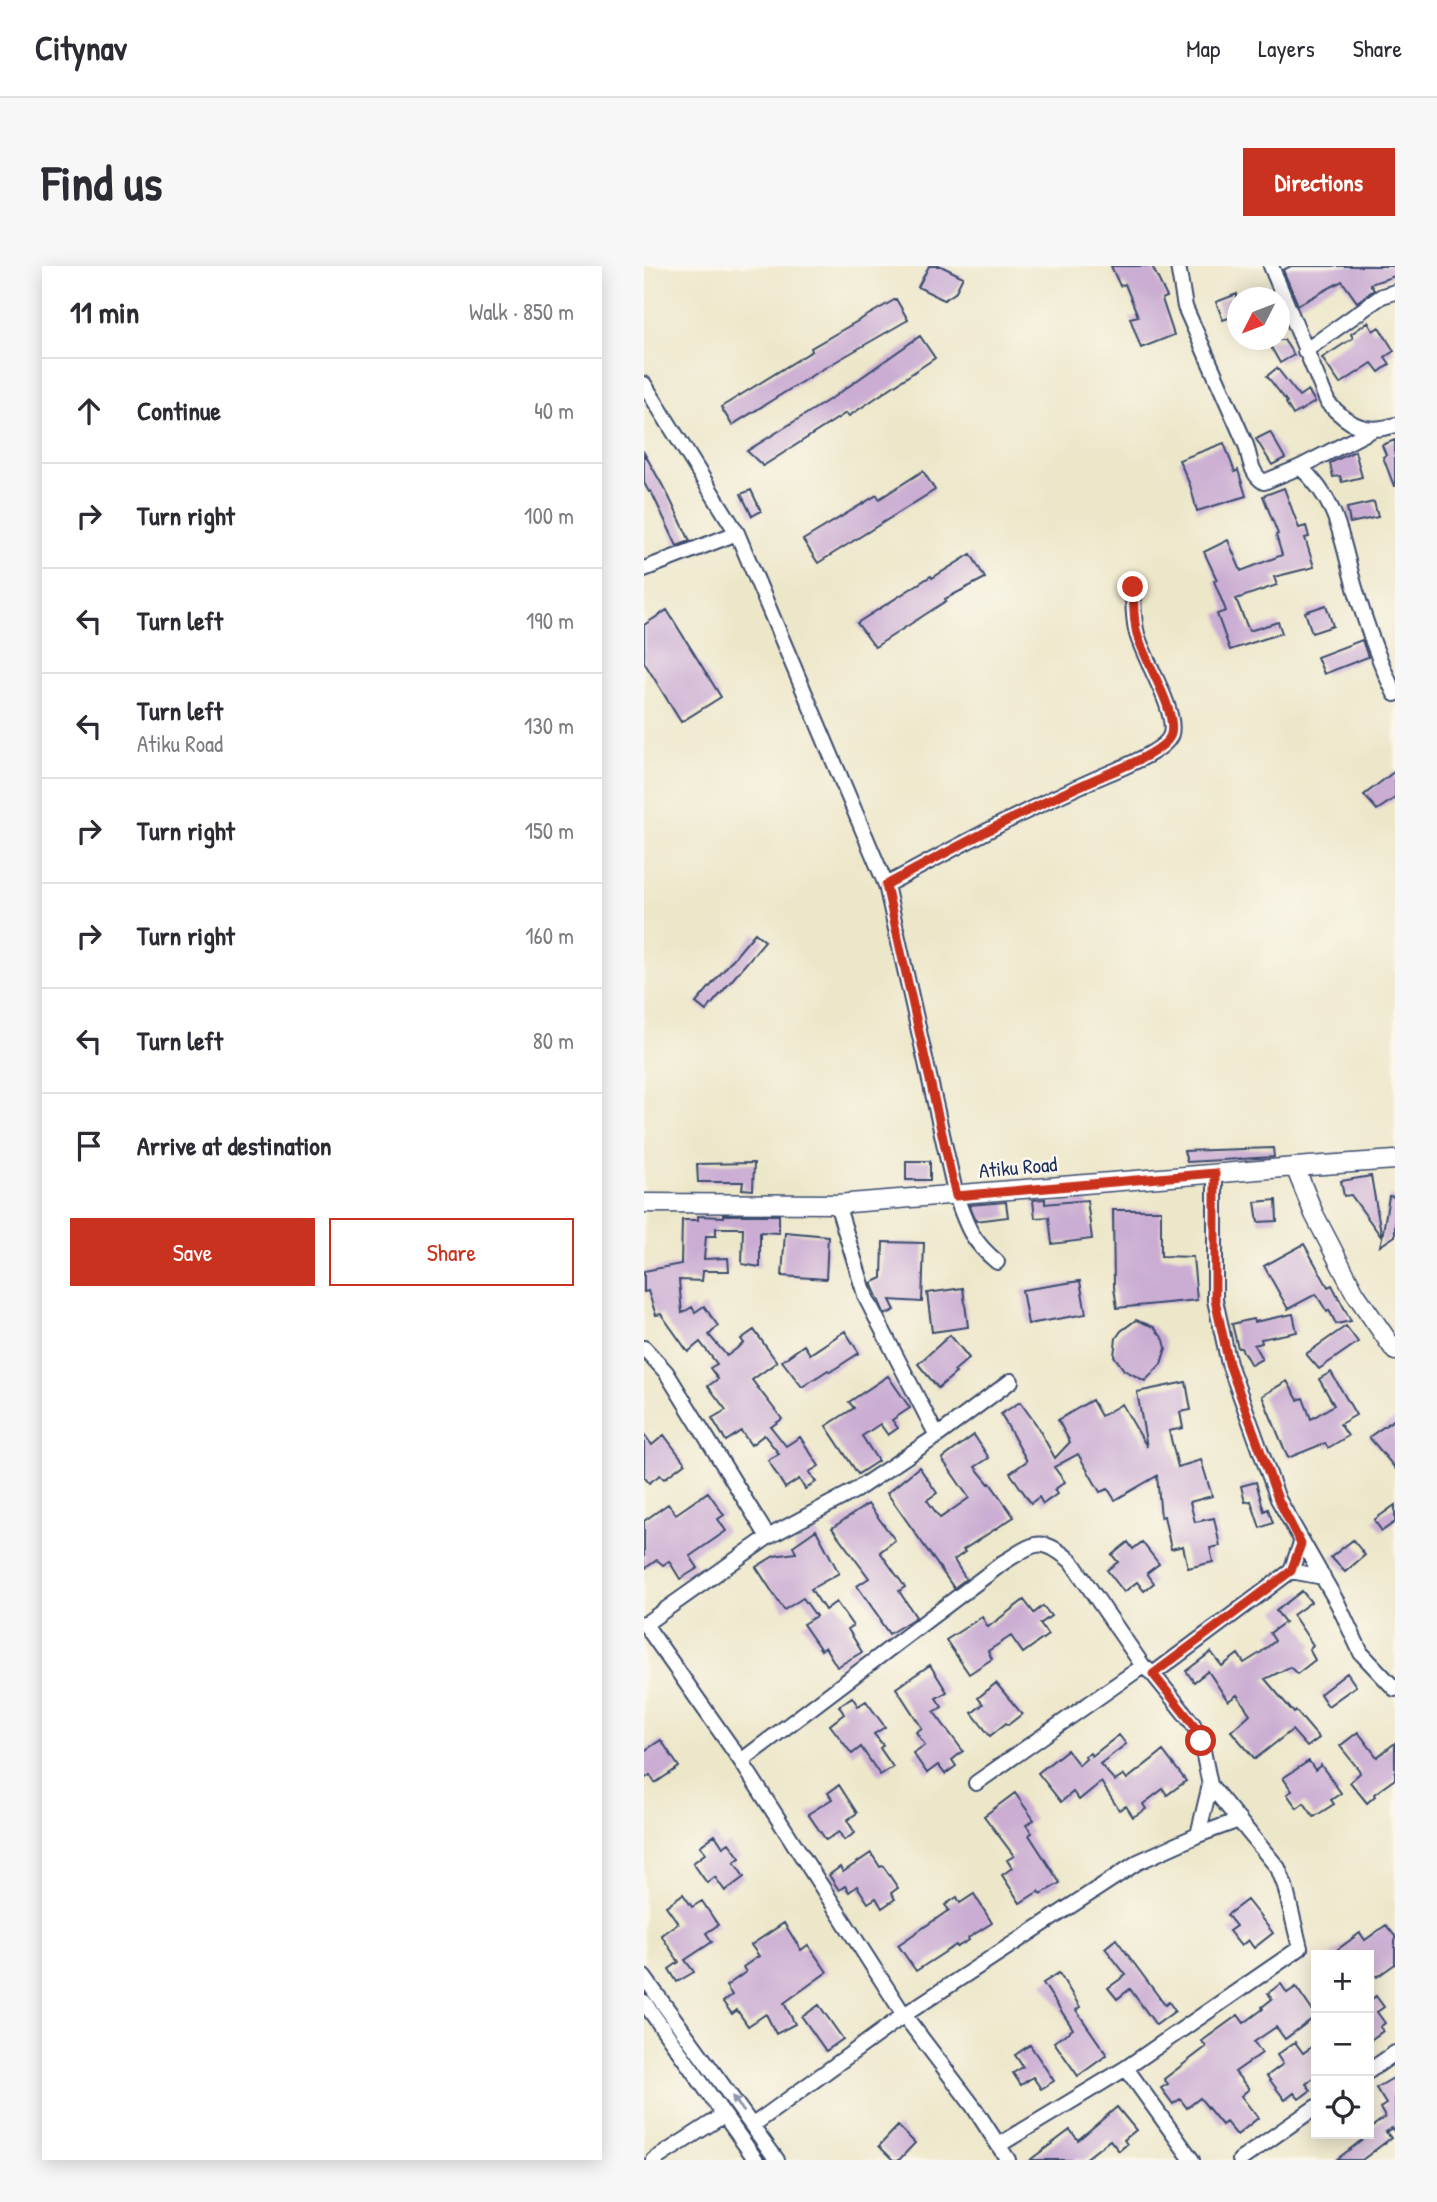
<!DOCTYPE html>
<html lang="en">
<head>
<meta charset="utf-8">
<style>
	:root { --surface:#fff; --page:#f7f7f7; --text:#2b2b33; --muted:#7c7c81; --line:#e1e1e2; --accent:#c8321e }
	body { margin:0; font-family:"Patrick Hand",sans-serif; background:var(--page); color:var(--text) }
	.controls { position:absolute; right:21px; bottom:21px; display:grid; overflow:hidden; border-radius:0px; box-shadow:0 4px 18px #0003 }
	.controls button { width:63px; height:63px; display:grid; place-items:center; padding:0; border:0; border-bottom:2px solid var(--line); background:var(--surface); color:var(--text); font:35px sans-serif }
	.compass { position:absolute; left:583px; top:21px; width:63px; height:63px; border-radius:50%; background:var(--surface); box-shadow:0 4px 18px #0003; rotate:228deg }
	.stop { position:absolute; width:21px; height:21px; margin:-16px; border:5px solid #c8321e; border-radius:50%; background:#fff }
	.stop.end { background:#c8321e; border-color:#fff; box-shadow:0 2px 7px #0008 }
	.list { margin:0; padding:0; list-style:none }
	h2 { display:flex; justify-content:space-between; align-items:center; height:91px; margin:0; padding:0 28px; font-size:30px }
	h2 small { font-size:23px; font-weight:400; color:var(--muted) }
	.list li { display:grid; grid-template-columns:46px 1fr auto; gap:21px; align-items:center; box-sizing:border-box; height:105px; padding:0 28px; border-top:2px solid var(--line) }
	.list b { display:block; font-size:26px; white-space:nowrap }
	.list p { margin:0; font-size:23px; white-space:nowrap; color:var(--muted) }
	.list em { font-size:23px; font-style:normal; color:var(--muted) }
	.actions { display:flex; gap:14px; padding:21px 28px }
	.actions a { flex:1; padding:16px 0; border:2px solid var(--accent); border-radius:0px; text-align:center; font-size:24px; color:var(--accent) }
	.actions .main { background:var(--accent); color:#fff }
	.icon { flex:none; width:38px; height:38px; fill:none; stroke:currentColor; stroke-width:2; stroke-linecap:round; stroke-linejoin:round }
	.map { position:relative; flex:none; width:751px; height:1894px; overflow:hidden; border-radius:0px }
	header { display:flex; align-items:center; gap:42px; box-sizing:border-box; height:98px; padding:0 35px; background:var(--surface); border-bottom:2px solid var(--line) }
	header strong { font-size:33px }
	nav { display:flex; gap:38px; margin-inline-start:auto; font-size:24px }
	.intro { display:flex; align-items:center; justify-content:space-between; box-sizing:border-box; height:168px; padding:0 42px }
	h1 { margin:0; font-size:49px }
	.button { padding:18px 32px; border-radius:0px; background:var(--accent); color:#fff; font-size:24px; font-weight:700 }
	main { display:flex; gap:42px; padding:0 42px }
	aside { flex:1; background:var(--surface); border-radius:0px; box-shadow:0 4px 18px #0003 }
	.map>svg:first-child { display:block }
	.building { fill:#cbadd3 }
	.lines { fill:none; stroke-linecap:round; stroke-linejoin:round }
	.minor-casing { stroke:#3a4b6e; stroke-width:18 }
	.tertiary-casing { stroke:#3a4b6e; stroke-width:21 }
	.minor { stroke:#fff; stroke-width:14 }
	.tertiary { stroke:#fff; stroke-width:18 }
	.oneway { fill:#8d97ae }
	.route { stroke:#c8321e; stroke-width:9 }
	.labels { text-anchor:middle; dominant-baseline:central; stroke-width:5; stroke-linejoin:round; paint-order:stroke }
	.street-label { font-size:21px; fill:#1b2f5e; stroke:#fbf7ec }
</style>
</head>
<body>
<header>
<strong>Citynav</strong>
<nav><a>Map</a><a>Layers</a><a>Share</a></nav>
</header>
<div class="intro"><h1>Find us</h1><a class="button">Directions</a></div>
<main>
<aside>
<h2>11 min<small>Walk · 850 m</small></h2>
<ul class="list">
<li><svg class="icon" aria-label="ahead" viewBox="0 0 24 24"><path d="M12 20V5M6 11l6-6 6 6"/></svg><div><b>Continue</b></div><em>40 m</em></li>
<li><svg class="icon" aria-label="right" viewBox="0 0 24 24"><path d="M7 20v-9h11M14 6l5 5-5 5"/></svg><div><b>Turn right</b></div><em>100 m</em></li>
<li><svg class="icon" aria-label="left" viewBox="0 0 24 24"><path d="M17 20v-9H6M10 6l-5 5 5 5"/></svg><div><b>Turn left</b></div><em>190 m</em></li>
<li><svg class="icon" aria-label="left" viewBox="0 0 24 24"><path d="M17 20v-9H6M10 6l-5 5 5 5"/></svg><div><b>Turn left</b><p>Atiku Road</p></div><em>130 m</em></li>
<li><svg class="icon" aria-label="right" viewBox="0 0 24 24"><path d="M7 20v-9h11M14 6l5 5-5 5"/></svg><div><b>Turn right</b></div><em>150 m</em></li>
<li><svg class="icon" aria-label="right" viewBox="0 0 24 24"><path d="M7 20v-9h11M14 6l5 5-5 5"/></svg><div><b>Turn right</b></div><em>160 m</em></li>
<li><svg class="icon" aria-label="left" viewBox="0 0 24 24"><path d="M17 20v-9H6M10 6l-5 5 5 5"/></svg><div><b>Turn left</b></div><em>80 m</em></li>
<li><svg class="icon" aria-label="arrive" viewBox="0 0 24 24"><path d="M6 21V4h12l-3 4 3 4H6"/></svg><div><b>Arrive at destination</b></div></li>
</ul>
<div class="actions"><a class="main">Save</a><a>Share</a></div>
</aside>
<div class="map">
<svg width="751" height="1894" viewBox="0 0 751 1894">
	<rect width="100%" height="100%" fill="#fbf7ec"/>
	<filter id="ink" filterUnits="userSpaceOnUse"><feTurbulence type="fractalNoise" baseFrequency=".0143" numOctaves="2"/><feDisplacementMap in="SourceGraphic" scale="14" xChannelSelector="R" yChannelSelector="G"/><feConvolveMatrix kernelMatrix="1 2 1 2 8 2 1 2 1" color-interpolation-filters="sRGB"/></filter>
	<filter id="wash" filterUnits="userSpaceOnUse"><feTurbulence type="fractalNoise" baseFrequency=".00686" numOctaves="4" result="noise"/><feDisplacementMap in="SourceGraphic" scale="28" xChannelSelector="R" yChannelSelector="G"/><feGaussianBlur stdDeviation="1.57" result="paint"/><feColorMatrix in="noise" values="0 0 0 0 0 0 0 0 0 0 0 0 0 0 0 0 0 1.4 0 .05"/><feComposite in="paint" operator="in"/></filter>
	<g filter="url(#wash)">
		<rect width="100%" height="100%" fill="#ede7ca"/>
		<g id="blocks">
			<path class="building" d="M285,0h12l22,11 -8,16 -11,7 -26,-13z
				M467,0h41l15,31 -5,2 12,36 -33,13 -11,-30 8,-2 -13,-32 -5,2z
				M647,0h104v10l-25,8 4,6 -17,12 -15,-21 -44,24 -15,-35z
				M593,28v21l-14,5 -7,-18z
				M252,33l12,21 -92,53 -84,52 -11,-18 91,-56 -1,-3z
				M724,56l5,9 6,-4 15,24 -9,6 5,7 -11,8 -7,-9 -32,21 -18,-26 31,-20 -2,-4z
				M276,70l15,22 -86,58 -3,-3 -83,53 -16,-15 88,-55z
				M623,74h17l10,15 -14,8z
				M633,102l22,28 9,-6 7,12 -22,13 -7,-12 1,-1 -20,-26z
				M626,166l15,26 -13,7 -16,-26z
				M751,174v46h-1l-11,-29 3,-2 -4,-10z
				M580,177l11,29 3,-2 8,26 -49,15 -7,-26 -11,-25z
				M711,185l7,26 -20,5 -2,-6 -7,1 -3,-14z
				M0,187l24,42 22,46 -13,5 -26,-55 -2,1 -5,-9z
				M279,205l12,19 -117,73 -15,-23 74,-45 2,4z
				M640,222l15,40 7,-2 3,11 -4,1 9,29 -40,10 3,8 -41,14 13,32 29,-9 4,11 -52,17 -13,-36 9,-3 -12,-30 3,-1 -13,-28 24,-12 13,31 41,-16 -6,-20 2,-1 -15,-38z
				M107,224l10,21 -9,5 -11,-22z
				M730,236l4,15 -28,6 -3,-15z
				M327,288l14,24 -40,21 1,2 -71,46 -18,-24 74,-47 1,2z
				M682,339l7,21 -21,7 -7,-21z
				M23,344l54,87 -40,25 -37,-60v-37z
				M718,374l6,17 -44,17 -7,-17z
				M751,505v27l-18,12 -13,-15z
				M111,667l10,8 -59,70 -10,-8z
				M629,882l1,9 -87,5 -3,-11z
				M262,895h24v19h-24z
				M110,897l-1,27 -11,-1 1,-7h-45l-1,-18z
				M727,910l11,62 7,-42 6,1v39l-15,10 2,-8 -31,-43 -7,1 -3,-15z
				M401,933v5l42,-4 5,39 -40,5 -3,-27 -14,1 -2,-18z
				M632,934l1,21 -19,1 -3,-20z
				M362,936l2,15 -32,4 -7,-16z
				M469,944h48v46l32,1 4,43 -80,8 -3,-21z
				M79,949h56v18l-19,-1v35l-18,-3 1,-36h-27v8h-10l-2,23 24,-1 1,13h-26l-1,10 -23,-1 3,33 10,-6 3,5 9,-6 14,20 -9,9 18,21 17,-13 -3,-4 13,-9 23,32 -25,18 30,39 -11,8 15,19 14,-9 19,29 -10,6 7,10 -11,7 -6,-10 -14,9 -17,-28 11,-6 -15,-19 -13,10 -10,-14 -15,10 -14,-23 14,-8 -18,-24 10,-7 -8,-11 7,-4 -17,-22 -12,10 -27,-38 -5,1 -8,-24 -4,1v-21l37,-7 1,-44h16v-4l25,1z
				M141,966l43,4 -2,43 -44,-3z
				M239,976l41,1 -2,59 -32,-2 5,10 -10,5 -14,-32 11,-5z
				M660,978l24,43 4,-2 19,36 -15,3 -7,-14 -2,2 -11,-18 -28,15 -24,-43z
				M436,1015l6,33 -58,10 -6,-34z
				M319,1022l5,39 -36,5 -5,-39z
				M649,1048l4,18 -36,7 1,4 -8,2 8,14 -11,6 -10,-17h-3l-6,-24 21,-5 1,3z
				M492,1054l18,7 10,13 2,8 -5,16 -16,17 -21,-11 -10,-14 2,-18 5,-7z
				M702,1060l12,16 -39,27 -13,-15z
				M201,1065l14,22 -29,19 -2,-2 -26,17 -20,-26 22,-16 6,9z
				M306,1069l19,23 -15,13 2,2 -18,15 -20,-24z
				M687,1106l25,43 -16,9 8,12 -20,12 -3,-5 -37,15 -26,-62 25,-15 11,19 5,-2 8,21 23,-14 -15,-26z
				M244,1110l22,32 -18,12 6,8 -10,7 -8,-11 -18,12 16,25 -20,13 -32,-48 28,-18 -5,-6z
				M542,1116l5,28 -11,2 3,16 -14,3 9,36 23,-7 11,36 -22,6 5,20 19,-4 6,28 -10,2 3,14 -25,6 -5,-22 -12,3 -7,-33 -3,1 -4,-41 -42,24 -7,-11 -8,3 -22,-38 -24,13 11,15 -11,8 3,4 -14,10 -4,-7 -8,6 -21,-30 17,-12 -26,-47 19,-12 16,22 19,34 15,-16 -12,-22 34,-20 9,16 21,-12 25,43 -10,-55z
				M751,1153v49l-26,-31z
				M0,1168l8,11 12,-10 21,28 -21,16 -4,-4 -11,8 -5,-6z
				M330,1169l15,23 -14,9 14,17 1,-1 24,34 -51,33 2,2 -11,8 12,19 -12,9 -67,-95 32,-26 18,26 -10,7 13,18 29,-20 -27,-39z
				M612,1216l8,29 4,-2 5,14 -13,5 -9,-27 -6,1 -4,-16z
				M64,1226l16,23 -6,4 8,12 -36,25 8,12 -18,11 -11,-18 -6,4 -6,-5 -13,9v-48l24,-17 8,10z
				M224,1238l27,36 -15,12 25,35 -6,4 17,26 -27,17 -9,-13 1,-1 -24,-34 12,-8 -37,-50z
				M751,1239v17l-13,9 -8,-11z
				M172,1264l23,43 -28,16 14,21 11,-8 17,24 -5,3 14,23 -25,15 -12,-20 -4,3 -18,-26 13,-8 -13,-18 -19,12 -28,-43 18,-11 22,-3 -3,-7z
				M709,1274l12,15 -20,17 -14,-15z
				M484,1276l5,7 9,-7 17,22 -12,9 7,10 -10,8 -7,-9 -13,10 -17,-22 11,-8 -6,-7z
				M658,1325l9,11 -18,13 20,30 -4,4 6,11 -18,14 -7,-7 -25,12 29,34 2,-2 23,27 -12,9 -15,-17 -37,29 -24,-28 19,-17 -13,-19 -9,6 -20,-30 -14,11 -8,-11 25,-19 11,14 16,-12 6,9 16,-10 15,-12 -5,-8 15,-11 -9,-11z
				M380,1334l10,13 9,-7 8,10 -11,8 8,11 -25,18 -12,-17 -23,15 4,8 -23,15 -23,-34 36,-23 6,10z
				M286,1399l17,27 -11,6 6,9 -8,5 29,39 -11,9 4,6 -11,8 -7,-9 -11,8 -14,-20 12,-8 -9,-13 6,-4 -26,-40z
				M703,1407l9,13 -28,20 -8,-12z
				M352,1417l26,31 -14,11 -2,-2 -16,13 -18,-23 11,-9 -5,-6z
				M208,1431l6,9 8,-5 19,26 -11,7 9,11 -3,3 13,19 -13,8 -19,-28 -9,7 -22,-29 14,-11 -5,-8z
				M714,1466l19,25 18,-14v36l-21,15 1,2 -8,7 -17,-21 10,-9 -1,-3 -19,-24z
				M475,1469l7,9 -26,20 15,17 9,-6 3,4 36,-28 23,30 -19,14 -4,-6 -20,15 3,5 -13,8 -7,-11 -7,4 -18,-28 -22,18 -6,-8 -12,10 -23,-29 29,-23 12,15 7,-6 -1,-3 5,-3 2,3z
				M17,1474l18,27 -24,16 -5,-8 -6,4v-28z
				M665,1495l6,9 6,-5 20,28 -10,7 3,4 -20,13 -10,-14 -7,5 -10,-14 5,-3 -9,-13z
				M195,1519l18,28 -10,7 8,13 -11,7 -5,-8 -13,8 -18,-26 24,-15 -4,-6z
				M371,1527l19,27 -8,5 6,8 -3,2 31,48 -19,11 -2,-3 -19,12 -18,-28 10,-7 -5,-8 7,-4 -30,-40z
				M71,1569l8,12 6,-4 11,15 -6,4 10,15 -19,14 -10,-14 -8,6 -14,-20 13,-10 -6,-7z
				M227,1587l9,14 3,-1 15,22 -7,5 4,6 -13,9 -6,-10 -8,5 -11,-17 -8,6 -4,-6 -6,4 -10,-15 11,-8 3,5z
				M39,1628l9,13 10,-6 16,24 -12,8 6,9 -27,18 9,12 -17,10 -8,-13 10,-7 -18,-27 17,-12 -12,-17z
				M330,1628l18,29 -24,15 1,2 -12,7 -1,-2 -40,26 -18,-26 51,-35 -4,-5 12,-8 3,6z
				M603,1634l26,33 -19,15 -6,-8 -7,6 -12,-15 7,-5 -9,-11z
				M140,1657l17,27 7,-5 19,27 -43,31 11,21 -19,10 -10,-20 -18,12 -11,-16 -5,4 -9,-12 9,-7 -6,-9 20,-14 -3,-5 16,-11 -8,-11z
				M742,1659l9,11v28l-18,13 -4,-5 -4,3v-20h-39l30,-22 5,7z
				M472,1673l49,66 4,-3 6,9 -19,14 -26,-36 -13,10 -9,-11 18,-13 -21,-27z
				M415,1707l21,34 -4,3 31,45 -29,21 -24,-34 19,-13 -30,-46z
				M637,1718l6,9 9,-6 20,29 -31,23 -9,-12 -22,15 8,11 -27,19 14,17 -8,7 17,22 -21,17 -11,-13 -4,3 -22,-27 -13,10 -7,-9 -7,5 -12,-16 7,-4 -4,-5 42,-32 -4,-6 36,-26 6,8 19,-14 -1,-2 10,-8 -4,-6z
				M732,1730l8,11 -7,5 8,11 -5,4 3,4 -14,10v-40z
				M175,1739l24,34 -17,12 -24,-34z
				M651,1776l8,11 13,-9v32l-10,8 5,6 -12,9 -5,-6 -9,7 -18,-24 16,-12 -6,-9z
				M386,1779l24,36 -13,8 -8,-12 -12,8 -8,-12 10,-6 -8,-12z
				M751,1811v56l-3,-5 -6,4 5,6 -29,22h-26l31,-24 -1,-2h3v-5l16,-12 -5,-9 6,-4 -10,-16z
				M473,1841l19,23 -12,10 3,4 -8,7 -9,-11 -26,20h-54l40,-30 8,10z
				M254,1860l17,17 -16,17h-6l-14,-14z"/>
		</g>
	</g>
	<g filter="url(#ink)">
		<use href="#blocks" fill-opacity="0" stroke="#3a4b6e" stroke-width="2"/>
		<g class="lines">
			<defs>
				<path id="minor" d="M534,0l7,41 61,138c4,13 5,30 18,37l36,-15c40,36 41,73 55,121 11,36 23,72 40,106
					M627,0l57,137c21,22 37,32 67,22
					M661,85l77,-55 13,-4
					M0,118l93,149 149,352 70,311c11,31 15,44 41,66
					M656,201l72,-37
					M0,303l93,-36
					M242,619c76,-41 153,-83 233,-116 13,-6 48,-20 52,-35 6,-24 -27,-74 -34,-100 -4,-15 -4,-32 -4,-47
					M571,907v127l14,64 49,135 60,105 23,49 34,36
					M193,938l29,94 71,138
					M0,1082l22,24 102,165
					M647,1305l32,6
					M0,1357l97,138 163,254 69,91 35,54
					M1,1358l123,-87 88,-47 81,-54 74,-55
					M509,1408l138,-103 10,-28
					M97,1495l263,-199c31,-19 36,-27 67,-1l72,105 10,8 21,26 19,24 8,17 9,44 -12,50
					M332,1517l167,-117
					M0,1711l133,183
					M0,1736l112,158
					M482,1802l66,92
					M725,1805l26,-18
					M109,1859l151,-110 234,-153 60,-27 41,-15
					M355,1879l127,-77 174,-120 -15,-62 -7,-18 -68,-83
					M10,1894l70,-45
					M596,1894l76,-53"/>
				<path id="tertiary" d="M651,901l19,47 41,79 40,58
					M0,937l193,1 458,-37 100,-7"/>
			</defs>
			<use href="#minor" class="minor-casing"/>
			<use href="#tertiary" class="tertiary-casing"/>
			<use href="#minor" class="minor"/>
			<use href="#tertiary" class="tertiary"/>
		</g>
		<defs><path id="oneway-solid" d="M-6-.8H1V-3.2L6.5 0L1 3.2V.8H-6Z" transform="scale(1.75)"/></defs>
		<use class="oneway" href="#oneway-solid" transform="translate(94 1838) rotate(-127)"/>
	</g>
	<g class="lines" filter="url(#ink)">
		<path class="route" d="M489,321c1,15 0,32 4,47 7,26 40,76 34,100 -4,15 -39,29 -52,35 -80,33 -157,75 -233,116l70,311 259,-23v127l14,64 49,135 23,45 -10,27 -138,103 40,50 8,17"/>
	</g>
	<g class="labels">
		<g class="street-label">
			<text transform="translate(374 901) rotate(-5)">Atiku Road</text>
		</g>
	</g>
</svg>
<div class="controls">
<button>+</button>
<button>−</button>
<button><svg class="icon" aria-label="locate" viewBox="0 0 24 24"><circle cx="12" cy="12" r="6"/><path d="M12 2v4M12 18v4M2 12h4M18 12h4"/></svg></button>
</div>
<svg class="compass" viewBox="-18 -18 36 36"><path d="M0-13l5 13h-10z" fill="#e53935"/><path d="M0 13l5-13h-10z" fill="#7c7c81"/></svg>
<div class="stop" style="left:557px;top:1475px"></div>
<div class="stop end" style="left:489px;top:321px"></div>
</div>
</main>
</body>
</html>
